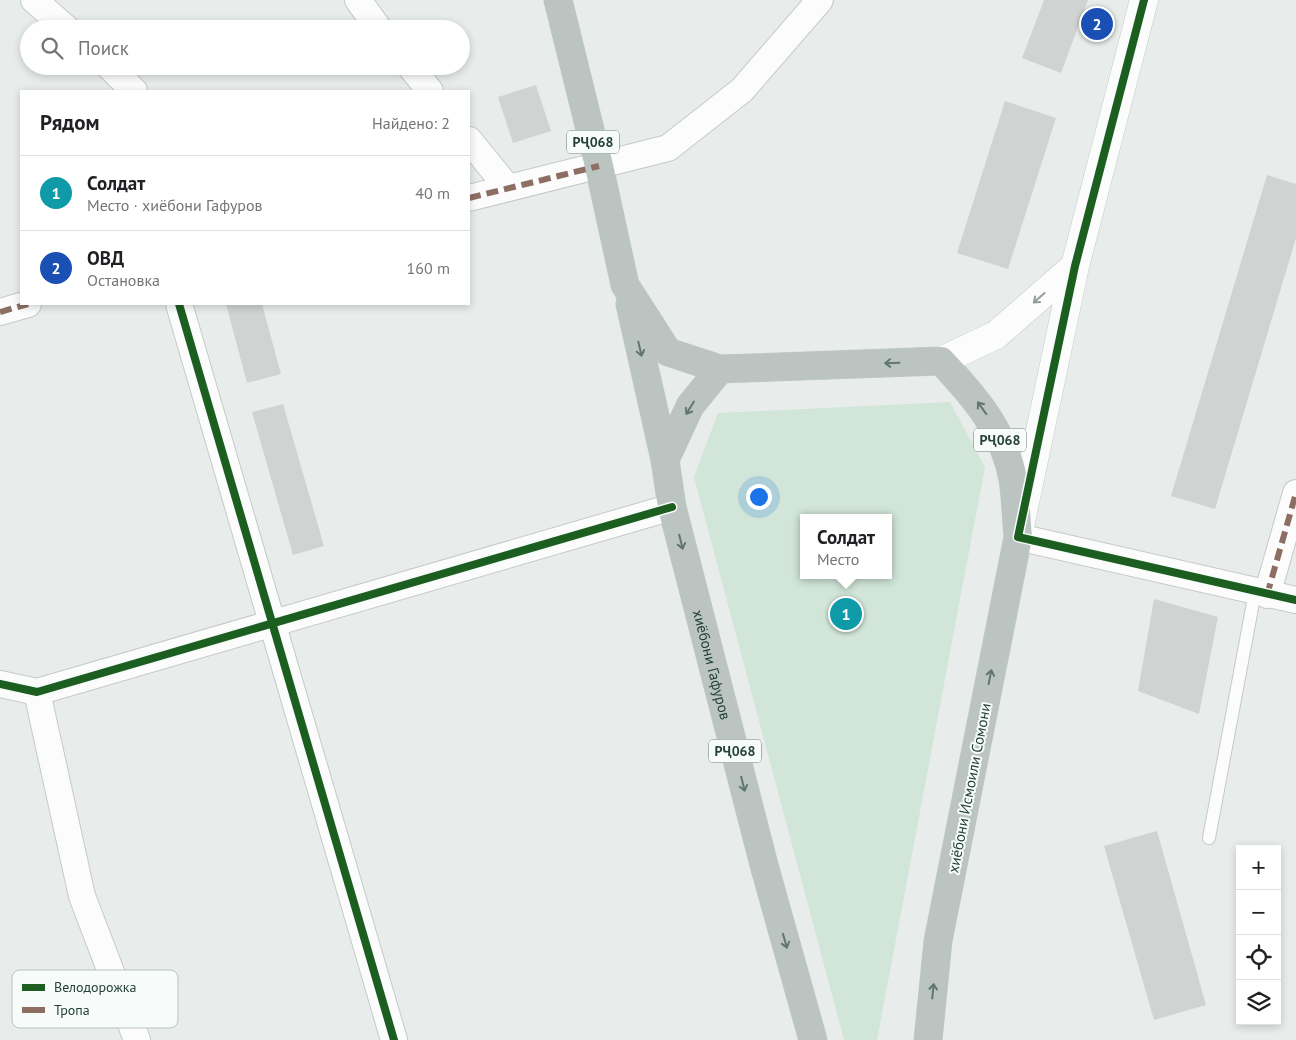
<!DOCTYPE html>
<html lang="ru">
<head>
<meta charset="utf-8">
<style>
	:root { --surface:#fff; --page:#f2f2f2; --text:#202124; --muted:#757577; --line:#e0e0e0; --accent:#b45309 }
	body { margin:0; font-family:"PT Sans",sans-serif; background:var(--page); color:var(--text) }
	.controls { position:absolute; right:15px; bottom:15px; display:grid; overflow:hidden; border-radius:0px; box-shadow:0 2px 8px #0003 }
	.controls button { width:45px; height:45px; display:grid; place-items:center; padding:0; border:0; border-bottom:1px solid var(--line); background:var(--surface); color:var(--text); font:25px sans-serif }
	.you { position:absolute; left:758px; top:496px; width:18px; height:18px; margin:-12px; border:4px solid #fff; border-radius:50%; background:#1a73e8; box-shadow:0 0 0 8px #1a73e833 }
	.badge { display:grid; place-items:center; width:32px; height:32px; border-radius:50%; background:var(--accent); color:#fff; font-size:16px; font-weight:700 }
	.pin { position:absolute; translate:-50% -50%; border:2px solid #fff; box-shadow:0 1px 5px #0006 }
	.popup { position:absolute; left:800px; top:514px; width:92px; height:65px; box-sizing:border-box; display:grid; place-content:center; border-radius:0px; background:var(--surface); filter:drop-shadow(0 1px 4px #0005); font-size:16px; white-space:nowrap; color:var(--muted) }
	.popup b { font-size:19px; color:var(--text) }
	.popup::after { content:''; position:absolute; left:50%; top:100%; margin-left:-10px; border:10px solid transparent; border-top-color:var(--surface) }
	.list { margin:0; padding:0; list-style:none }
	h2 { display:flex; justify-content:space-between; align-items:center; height:65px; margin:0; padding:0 20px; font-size:21px }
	h2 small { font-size:16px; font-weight:400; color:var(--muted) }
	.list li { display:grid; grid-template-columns:32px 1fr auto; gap:15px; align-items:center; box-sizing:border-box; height:75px; padding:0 20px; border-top:1px solid var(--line) }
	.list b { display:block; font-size:19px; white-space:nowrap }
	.list p { margin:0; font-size:16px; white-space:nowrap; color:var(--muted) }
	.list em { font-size:16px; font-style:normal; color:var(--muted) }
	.icon { flex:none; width:28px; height:28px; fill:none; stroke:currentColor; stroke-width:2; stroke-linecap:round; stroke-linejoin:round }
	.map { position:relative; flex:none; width:1296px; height:1040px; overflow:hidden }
	.search { position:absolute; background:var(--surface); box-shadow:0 2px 8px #0003; left:20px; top:20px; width:450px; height:55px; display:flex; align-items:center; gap:12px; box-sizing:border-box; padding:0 18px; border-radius:28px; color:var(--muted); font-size:19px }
	.panel { position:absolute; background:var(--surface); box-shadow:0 2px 8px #0003; left:20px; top:90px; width:450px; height:215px; border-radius:0px }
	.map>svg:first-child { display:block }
	.green { fill:#d1e6d8; fill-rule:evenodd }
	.building { fill:#cfd4d2 }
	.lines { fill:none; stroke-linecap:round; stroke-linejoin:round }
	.lane-casing { stroke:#c5cac8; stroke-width:14 }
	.street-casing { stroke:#c5cac8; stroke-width:28 }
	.secondary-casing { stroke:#c3cbc8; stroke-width:29 }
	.highway-casing { stroke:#c3ccc9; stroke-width:29 }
	.lane { stroke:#fcfcfc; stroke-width:12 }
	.street { stroke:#fcfcfc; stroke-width:26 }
	.secondary { stroke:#fcfcfc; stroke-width:28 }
	.highway { stroke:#bcc4c2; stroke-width:28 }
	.quiet { stroke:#8d6e63; stroke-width:6; stroke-dasharray:12 6; stroke-linecap:butt }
	.cycleway-casing { stroke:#f7fbf9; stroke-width:11 }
	.cycleway { stroke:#1b5e20; stroke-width:8 }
	.oneway { stroke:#909f9b }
	.oneway2 { stroke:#617670 }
	.labels { text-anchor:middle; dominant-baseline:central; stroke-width:4; stroke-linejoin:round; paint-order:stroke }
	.shield { fill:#f7fbf9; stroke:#637a73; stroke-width:1 }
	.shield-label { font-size:14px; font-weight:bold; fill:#24423a }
	.street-label { font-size:15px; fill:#24423a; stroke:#f7fbf9 }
	.key { fill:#f7fbf9; stroke:#b8c4c0; stroke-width:1 }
	.key-label { font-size:14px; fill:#24423a }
</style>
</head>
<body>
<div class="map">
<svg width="1296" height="1040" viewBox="0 0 1296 1040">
	<rect width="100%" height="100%" fill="#e8edeb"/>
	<path class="green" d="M950,402l35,65 -108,573h-33l-150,-563 24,-64zM804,518h84v57h-84z"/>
	<path class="building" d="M1044,0h44l-27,73 -39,-15z
		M536,85l15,46 -38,12 -15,-46z
		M1005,101l51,17 -48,151 -51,-16z
		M1267,175l29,9v54l-81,271 -44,-13z
		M226,304h36l19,70 -34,9z
		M283,404l41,142 -31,9 -41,-143z
		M1154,599l64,18 -19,97 -61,-23z
		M1157,831l49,174 -52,15 -50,-174z"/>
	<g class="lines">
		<defs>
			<path id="lane" d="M1209,838l46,-246"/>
			<path id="street" d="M34,0l33,29
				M358,0l21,29
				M109,66l25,25
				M410,66l20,25
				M469,140l39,48
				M469,198l199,-50 74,-58 78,-90
				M179,304l215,736
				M0,312l28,-8
				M1018,537l278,63
				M1267,595l29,-102
				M0,684l37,8 635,-185
				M37,692l45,204 55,144"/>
			<path id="secondary" d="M941,361l55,-26 79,-69
				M1020,526l55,-260 69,-266"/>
			<g id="highway">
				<path d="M558,0l41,166 26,119 43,67 52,17 221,-8c32,34 64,70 72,119 3,19 3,38 5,57l-80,404 -10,99"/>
				<path id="s1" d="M630,304l35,156 7,47 92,358 49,175"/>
				<path d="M665,460l25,-54 30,-37"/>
			</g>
		</defs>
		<use href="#lane" class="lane-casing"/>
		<use href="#street" class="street-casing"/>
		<use href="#secondary" class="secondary-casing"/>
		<use href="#highway" class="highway-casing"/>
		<use href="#lane" class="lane"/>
		<use href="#street" class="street"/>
		<use href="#secondary" class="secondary"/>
		<use href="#highway" class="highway"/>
		<path class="quiet" d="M469,198l130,-32
			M0,312l28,-8
			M1267,595l29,-102"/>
		<defs>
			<path id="cycleway" d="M1144,0l-69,266 -57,271 278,63
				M179,304l215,736
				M0,684l37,8 635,-185"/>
		</defs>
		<use href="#cycleway" class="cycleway-casing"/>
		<use href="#cycleway" class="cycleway"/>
	</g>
	<defs><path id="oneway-shaft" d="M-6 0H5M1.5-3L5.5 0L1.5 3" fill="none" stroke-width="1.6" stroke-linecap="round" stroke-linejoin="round" transform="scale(1.25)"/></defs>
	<use class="oneway" href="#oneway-shaft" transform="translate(1039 298) rotate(139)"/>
	<g class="oneway2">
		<use href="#oneway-shaft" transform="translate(640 349) rotate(77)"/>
		<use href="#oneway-shaft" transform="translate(892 363) rotate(178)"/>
		<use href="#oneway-shaft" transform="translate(690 408) rotate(121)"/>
		<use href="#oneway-shaft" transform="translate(982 408) rotate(-125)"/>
		<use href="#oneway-shaft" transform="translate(681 542) rotate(76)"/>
		<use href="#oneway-shaft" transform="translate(990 677) rotate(-79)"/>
		<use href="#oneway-shaft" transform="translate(743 784) rotate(76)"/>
		<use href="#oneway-shaft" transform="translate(785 941) rotate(74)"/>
		<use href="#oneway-shaft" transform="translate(933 991) rotate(-84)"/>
	</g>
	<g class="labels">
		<g class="shield">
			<rect x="567" y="130.5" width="52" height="23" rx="4"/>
			<rect x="974" y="428.5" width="52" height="23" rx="4"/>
			<rect x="709" y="739.5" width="52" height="23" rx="4"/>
		</g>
		<g class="shield-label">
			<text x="593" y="142">РҶ068</text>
			<text x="1000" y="440">РҶ068</text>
			<text x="735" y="751">РҶ068</text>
		</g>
		<g class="street-label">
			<text stroke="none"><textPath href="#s1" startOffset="370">хиёбони Гафуров</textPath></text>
			<text transform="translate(969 788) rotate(-79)">хиёбони Исмоили Сомони</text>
		</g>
	</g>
	<rect x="12" y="970" width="166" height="58" rx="8" class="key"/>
	<rect x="22" y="984" width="23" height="7" fill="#1b5e20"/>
	<rect x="22" y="1007" width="23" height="6" fill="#8d6e63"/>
	<g class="key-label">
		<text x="54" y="992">Велодорожка</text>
		<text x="54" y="1015">Тропа</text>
	</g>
</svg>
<div class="controls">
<button>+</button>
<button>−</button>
<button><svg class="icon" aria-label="locate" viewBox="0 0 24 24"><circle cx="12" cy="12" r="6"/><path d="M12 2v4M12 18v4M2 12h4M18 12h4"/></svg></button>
<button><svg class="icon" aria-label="layers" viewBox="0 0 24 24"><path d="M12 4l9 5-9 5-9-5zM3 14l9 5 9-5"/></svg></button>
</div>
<div class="you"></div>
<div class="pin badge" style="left:846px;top:614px;background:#0f9aa8">1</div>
<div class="popup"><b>Солдат</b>Место</div>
<div class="pin badge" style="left:1097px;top:24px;background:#1a4fb4">2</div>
<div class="search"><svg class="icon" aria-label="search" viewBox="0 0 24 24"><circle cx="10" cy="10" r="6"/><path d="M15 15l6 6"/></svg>Поиск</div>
<section class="panel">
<h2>Рядом<small>Найдено: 2</small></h2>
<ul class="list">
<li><span class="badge" style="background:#0f9aa8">1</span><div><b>Солдат</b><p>Место · хиёбони Гафуров</p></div><em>40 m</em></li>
<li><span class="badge" style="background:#1a4fb4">2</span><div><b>ОВД</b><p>Остановка</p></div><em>160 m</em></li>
</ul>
</section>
</div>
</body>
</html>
